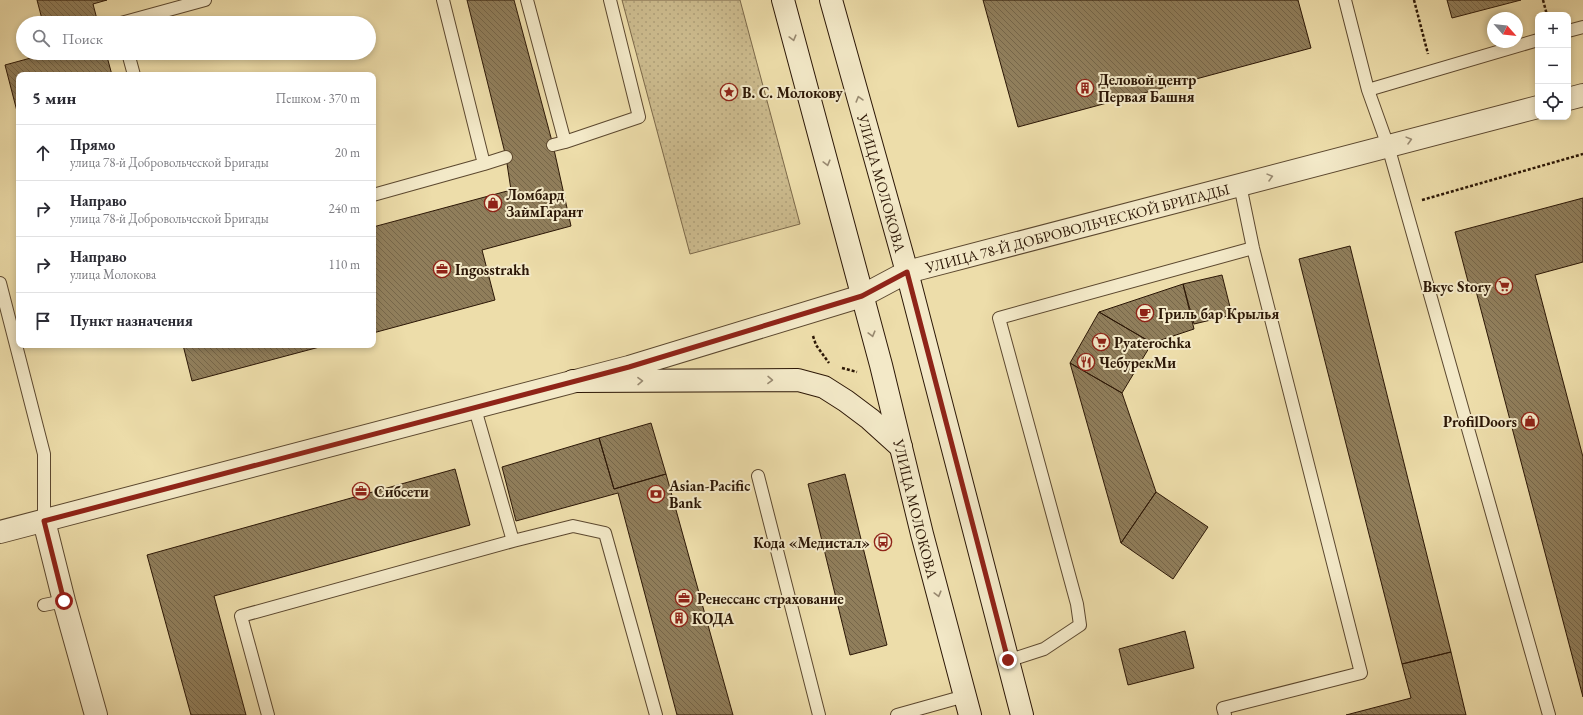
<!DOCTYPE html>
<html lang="ru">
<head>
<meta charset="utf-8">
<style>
	:root { --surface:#fff; --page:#f7f7f7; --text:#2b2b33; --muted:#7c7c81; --line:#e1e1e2 }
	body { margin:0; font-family:"EB Garamond",serif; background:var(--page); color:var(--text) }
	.controls { position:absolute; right:12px; top:12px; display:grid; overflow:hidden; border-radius:8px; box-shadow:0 2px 6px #0003 }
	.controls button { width:36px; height:36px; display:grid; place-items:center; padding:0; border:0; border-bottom:1px solid var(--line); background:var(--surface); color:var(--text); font:20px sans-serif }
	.compass { position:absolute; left:1487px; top:12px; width:36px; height:36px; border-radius:50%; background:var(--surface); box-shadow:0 2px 6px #0003; rotate:117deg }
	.stop { position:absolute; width:12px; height:12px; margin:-9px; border:3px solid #8f2418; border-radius:50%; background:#fff }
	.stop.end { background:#8f2418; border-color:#fff; box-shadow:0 1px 4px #0008 }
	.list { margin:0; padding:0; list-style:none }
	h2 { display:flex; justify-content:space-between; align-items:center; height:52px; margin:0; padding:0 16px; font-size:17px }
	h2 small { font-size:13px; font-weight:400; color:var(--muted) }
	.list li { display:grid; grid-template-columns:26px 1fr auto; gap:12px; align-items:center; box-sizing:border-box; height:56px; padding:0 16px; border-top:1px solid var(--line) }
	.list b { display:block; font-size:15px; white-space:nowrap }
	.list p { margin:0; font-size:13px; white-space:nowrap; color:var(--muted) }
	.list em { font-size:13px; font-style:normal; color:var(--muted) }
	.icon { flex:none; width:22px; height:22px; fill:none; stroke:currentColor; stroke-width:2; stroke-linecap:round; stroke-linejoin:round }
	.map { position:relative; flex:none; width:1583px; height:715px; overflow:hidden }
	.search { position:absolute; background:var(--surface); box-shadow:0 2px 6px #0003; left:16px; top:16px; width:360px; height:44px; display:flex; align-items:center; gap:10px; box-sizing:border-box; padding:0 14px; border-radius:22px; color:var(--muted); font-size:15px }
	.panel { position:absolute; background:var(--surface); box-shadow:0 2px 6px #0003; left:16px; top:72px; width:360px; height:276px; border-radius:8px }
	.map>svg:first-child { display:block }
	.grass { fill:url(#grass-dots); stroke:#7c694a }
	.building { fill:url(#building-back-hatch); stroke:#2c1706 }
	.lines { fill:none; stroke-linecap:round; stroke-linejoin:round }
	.service-casing { stroke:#5c482f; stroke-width:14 }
	.minor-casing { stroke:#5c482f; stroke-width:24 }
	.tertiary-casing { stroke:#5c482f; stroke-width:24 }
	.secondary-casing { stroke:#2c1706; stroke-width:24 }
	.path { stroke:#2c1706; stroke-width:2.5; stroke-dasharray:3 2; stroke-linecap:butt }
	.service { stroke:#f3e9c8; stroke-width:12 }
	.minor { stroke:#f3e9c8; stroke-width:22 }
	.tertiary { stroke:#f3e9c8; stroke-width:22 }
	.secondary { stroke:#f3e9c8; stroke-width:22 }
	.oneway { stroke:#998a71 }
	.route { stroke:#8f2418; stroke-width:5 }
	.labels { text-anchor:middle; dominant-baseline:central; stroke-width:4; stroke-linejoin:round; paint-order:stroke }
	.poi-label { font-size:15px; font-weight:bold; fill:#2c1706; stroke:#f3e9c8; text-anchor:start }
	.street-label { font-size:15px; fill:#2c1706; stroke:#f3e9c8 }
</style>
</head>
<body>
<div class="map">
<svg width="1583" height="715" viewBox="0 0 1583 715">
	<defs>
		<pattern id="grass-dots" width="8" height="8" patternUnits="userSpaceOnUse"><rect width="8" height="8" fill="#ccbb8e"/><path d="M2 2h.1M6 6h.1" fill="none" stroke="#afa079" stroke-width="1.8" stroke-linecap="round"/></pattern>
		<pattern id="building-back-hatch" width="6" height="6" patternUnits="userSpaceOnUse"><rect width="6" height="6" fill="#907e5b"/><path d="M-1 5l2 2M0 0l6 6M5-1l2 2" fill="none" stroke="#766649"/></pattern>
	</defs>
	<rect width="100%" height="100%" fill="#edddaa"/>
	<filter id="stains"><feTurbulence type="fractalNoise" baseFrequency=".005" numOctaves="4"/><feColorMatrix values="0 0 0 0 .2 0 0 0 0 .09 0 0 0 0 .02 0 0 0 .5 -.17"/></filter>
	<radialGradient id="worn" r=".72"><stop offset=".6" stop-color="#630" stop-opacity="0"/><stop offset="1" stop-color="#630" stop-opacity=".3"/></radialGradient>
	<path class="grass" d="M622,0h118l60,224 -110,30z"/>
	<path class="building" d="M37,0h70l-14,4 5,19h-55z
		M467,0h47l39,145 18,81 -89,24 13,50 -122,33v-106l138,-37 -5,-33z
		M983,0h315l13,48 -293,79z
		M1447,0h74l-69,18z
		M49,53h57l6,22h-93v44l-14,-54z
		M1583,198v64l-48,13 48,182v240l-107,-406 -5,2 -16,-61z
		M1350,246l101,406 -49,12 -103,-405z
		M1222,275l10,40 -38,9 -11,-40z
		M1183,284l11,45 -42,14 -53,-31z
		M1099,312l53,31 -30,50 -52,-30z
		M183,345h144l-135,36z
		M1070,363l52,30 34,99 -35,51z
		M651,423l15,51 -52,15 -15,-51z
		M599,438l15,51 52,-15 67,241h-56l-59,-222 -102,28 -14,-54z
		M455,469l15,56 -256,71 32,119h-55l-44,-160z
		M845,474l42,171 -37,10 -42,-171z
		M1156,492l52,35 -35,52 -52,-36z
		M1185,631l9,37 -66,17 -9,-36z
		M1451,652l15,63h-120l65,-17 -9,-34z"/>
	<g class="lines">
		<defs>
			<path id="service" d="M527,0l38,142 -12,3
				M1345,0l23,90 20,56 161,569
				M121,23l84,-23
				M1568,31l15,-4
				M128,53l6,22
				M1368,90l170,-50
				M565,142l74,-25 -29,-117
				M484,164l22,-7
				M373,195l111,-31 -41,-164
				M0,283l44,171v67
				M758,476l61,239
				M513,541l60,-15 32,7 51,182
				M44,605l20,-4
				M1007,661l37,-12 36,-24 -3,-21 -78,-286 254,-70
				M268,715l-27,-99 272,-75 -38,-132
				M897,715l68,-19
				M1225,715l-2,-7 138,-35 -108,-425 -13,-63"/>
			<path id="minor" d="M44,521l20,80 32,114"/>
			<g id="tertiary">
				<path d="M1568,99l15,-4"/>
				<path id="s1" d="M0,532l629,-165 233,-71 45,-24 631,-165"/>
			</g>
			<g id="secondary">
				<path id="s2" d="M783,0l98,365 41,169 48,181"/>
				<path id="s3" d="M831,0l76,272 115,443"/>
				<path d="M573,381l225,-1 26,7 22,14 24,18 31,28"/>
			</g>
		</defs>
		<use href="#service" class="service-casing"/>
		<use href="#minor" class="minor-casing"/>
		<use href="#tertiary" class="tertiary-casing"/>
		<use href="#secondary" class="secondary-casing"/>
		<path class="path" d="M1414,0l14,54
			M1543,0l4,15
			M1422,200l161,-46
			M813,336l3,9 13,18
			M842,368l15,4"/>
		<use href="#service" class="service"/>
		<use href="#minor" class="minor"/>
		<use href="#tertiary" class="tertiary"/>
		<use href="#secondary" class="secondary"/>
	</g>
	<defs><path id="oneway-chevron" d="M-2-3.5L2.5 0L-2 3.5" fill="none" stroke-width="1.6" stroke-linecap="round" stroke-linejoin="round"/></defs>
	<g class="oneway">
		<use href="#oneway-chevron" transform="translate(793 38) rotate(75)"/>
		<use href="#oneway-chevron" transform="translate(859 99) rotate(-106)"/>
		<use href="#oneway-chevron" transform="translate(1409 140) rotate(-15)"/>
		<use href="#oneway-chevron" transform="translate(827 163) rotate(75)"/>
		<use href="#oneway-chevron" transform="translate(1270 177) rotate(-15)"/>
		<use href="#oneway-chevron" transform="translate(872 334) rotate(75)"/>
		<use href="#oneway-chevron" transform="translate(770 380) rotate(1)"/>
		<use href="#oneway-chevron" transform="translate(640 381) rotate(-1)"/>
		<use href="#oneway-chevron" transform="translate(938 594) rotate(75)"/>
	</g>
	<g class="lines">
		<path class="route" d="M64,601l-20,-80 585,-154 233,-71 45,-24 101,388"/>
	</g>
	<defs>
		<symbol id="building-ring" viewBox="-11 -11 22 22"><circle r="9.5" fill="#f3e9c8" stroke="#8f2418" stroke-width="1.5"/><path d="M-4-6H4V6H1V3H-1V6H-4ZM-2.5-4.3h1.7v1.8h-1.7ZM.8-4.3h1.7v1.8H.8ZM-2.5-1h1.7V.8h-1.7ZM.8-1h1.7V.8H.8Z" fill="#8f2418"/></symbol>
		<symbol id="sight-ring" viewBox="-11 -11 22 22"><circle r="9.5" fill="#f3e9c8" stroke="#8f2418" stroke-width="1.5"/><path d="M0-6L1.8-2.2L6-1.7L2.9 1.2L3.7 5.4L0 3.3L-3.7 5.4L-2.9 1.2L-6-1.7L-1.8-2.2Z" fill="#8f2418"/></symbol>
		<symbol id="shop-ring" viewBox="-11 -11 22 22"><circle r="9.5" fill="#f3e9c8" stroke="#8f2418" stroke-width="1.5"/><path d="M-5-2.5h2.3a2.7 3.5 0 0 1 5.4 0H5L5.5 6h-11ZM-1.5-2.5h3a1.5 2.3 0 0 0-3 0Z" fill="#8f2418"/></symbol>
		<symbol id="office-ring" viewBox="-11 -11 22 22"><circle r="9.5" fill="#f3e9c8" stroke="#8f2418" stroke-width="1.5"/><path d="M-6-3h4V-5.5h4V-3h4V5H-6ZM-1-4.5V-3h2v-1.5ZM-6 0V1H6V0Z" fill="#8f2418"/></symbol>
		<symbol id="supermarket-ring" viewBox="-11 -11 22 22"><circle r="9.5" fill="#f3e9c8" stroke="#8f2418" stroke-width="1.5"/><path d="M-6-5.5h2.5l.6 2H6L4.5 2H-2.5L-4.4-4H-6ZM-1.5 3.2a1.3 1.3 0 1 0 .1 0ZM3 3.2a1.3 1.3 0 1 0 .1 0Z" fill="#8f2418"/></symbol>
		<symbol id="cafe-ring" viewBox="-11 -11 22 22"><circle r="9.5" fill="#f3e9c8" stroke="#8f2418" stroke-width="1.5"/><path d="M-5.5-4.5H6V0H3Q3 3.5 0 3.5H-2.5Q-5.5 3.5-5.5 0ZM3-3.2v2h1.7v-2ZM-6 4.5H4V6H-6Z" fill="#8f2418"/></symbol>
		<symbol id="restaurant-ring" viewBox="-11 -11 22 22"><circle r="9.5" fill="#f3e9c8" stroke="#8f2418" stroke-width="1.5"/><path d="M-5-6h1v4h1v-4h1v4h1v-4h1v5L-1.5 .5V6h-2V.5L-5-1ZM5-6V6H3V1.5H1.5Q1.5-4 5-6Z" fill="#8f2418"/></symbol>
		<symbol id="bank-ring" viewBox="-11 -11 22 22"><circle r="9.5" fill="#f3e9c8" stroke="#8f2418" stroke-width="1.5"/><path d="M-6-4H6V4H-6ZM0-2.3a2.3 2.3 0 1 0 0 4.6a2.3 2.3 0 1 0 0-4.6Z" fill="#8f2418"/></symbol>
		<symbol id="bus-ring" viewBox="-11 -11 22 22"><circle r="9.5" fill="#f3e9c8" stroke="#8f2418" stroke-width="1.5"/><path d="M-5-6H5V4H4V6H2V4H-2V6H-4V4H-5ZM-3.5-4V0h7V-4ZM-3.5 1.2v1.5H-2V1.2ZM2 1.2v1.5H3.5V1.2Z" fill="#8f2418"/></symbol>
	</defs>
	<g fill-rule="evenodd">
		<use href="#building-ring" x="1075" y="78" width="20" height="20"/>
		<use href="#sight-ring" x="719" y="82" width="20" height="20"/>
		<use href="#shop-ring" x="483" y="193" width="20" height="20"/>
		<use href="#office-ring" x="432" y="259" width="20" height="20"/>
		<use href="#supermarket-ring" x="1494" y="276" width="20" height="20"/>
		<use href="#cafe-ring" x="1135" y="303" width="20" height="20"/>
		<use href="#supermarket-ring" x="1091" y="332" width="20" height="20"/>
		<use href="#restaurant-ring" x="1076" y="352" width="20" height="20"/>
		<use href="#shop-ring" x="1520" y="411" width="20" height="20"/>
		<use href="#office-ring" x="351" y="481" width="20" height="20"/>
		<use href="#bank-ring" x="646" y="484" width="20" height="20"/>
		<use href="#bus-ring" x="873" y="532" width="20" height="20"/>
		<use href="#office-ring" x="674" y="588" width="20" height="20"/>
		<use href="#building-ring" x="669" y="608" width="20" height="20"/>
	</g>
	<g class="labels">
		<g class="poi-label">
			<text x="1098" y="79">Деловой центр<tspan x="1098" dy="17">Первая Башня</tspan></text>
			<text x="742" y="92">В. С. Молокову</text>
			<text x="506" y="194">Ломбард<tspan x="506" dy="17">ЗаймГарант</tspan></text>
			<text x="455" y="269">Ingosstrakh</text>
			<text x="1491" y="286" text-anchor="end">Вкус Story</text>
			<text x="1158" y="313">Гриль бар Крылья</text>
			<text x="1114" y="342">Pyaterochka</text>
			<text x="1099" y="362">ЧебурекМи</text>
			<text x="1517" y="421" text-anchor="end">ProfilDoors</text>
			<text x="669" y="485">Asian-Pacific<tspan x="669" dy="17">Bank</tspan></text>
			<text x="374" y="491">Сибсети</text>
			<text x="870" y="542" text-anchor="end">Кода «Медистал»</text>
			<text x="697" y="598">Ренессанс страхование</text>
			<text x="692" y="618">КОДА</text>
		</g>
		<g class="street-label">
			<text stroke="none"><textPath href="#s3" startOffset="190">УЛИЦА МОЛОКОВА</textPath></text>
			<text stroke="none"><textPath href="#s1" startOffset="1121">УЛИЦА 78-Й ДОБРОВОЛЬЧЕСКОЙ БРИГАДЫ</textPath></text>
			<text stroke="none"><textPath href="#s2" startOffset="526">УЛИЦА МОЛОКОВА</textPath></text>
		</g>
	</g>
	<rect width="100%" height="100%" filter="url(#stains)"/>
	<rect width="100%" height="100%" fill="url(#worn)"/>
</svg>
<div class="controls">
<button>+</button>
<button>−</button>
<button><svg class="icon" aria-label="locate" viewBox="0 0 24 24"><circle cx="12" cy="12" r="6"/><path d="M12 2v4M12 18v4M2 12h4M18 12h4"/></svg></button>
</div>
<svg class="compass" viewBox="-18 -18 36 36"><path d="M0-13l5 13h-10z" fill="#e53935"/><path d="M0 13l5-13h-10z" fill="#7c7c81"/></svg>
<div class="stop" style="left:64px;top:601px"></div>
<div class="stop end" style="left:1008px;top:660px"></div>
<div class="search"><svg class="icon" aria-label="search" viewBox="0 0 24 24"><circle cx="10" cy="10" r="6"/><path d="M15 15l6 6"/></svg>Поиск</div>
<section class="panel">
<h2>5 мин<small>Пешком · 370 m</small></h2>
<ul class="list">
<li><svg class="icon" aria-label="ahead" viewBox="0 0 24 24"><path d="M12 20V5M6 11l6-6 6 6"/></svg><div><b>Прямо</b><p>улица 78-й Добровольческой Бригады</p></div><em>20 m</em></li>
<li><svg class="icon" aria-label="right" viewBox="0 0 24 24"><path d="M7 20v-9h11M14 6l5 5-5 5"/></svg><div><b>Направо</b><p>улица 78-й Добровольческой Бригады</p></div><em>240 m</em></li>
<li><svg class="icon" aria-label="right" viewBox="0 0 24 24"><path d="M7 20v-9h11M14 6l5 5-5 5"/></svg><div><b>Направо</b><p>улица Молокова</p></div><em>110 m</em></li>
<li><svg class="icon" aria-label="arrive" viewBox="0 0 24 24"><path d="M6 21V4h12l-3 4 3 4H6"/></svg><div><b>Пункт назначения</b></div></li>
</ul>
</section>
</div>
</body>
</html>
